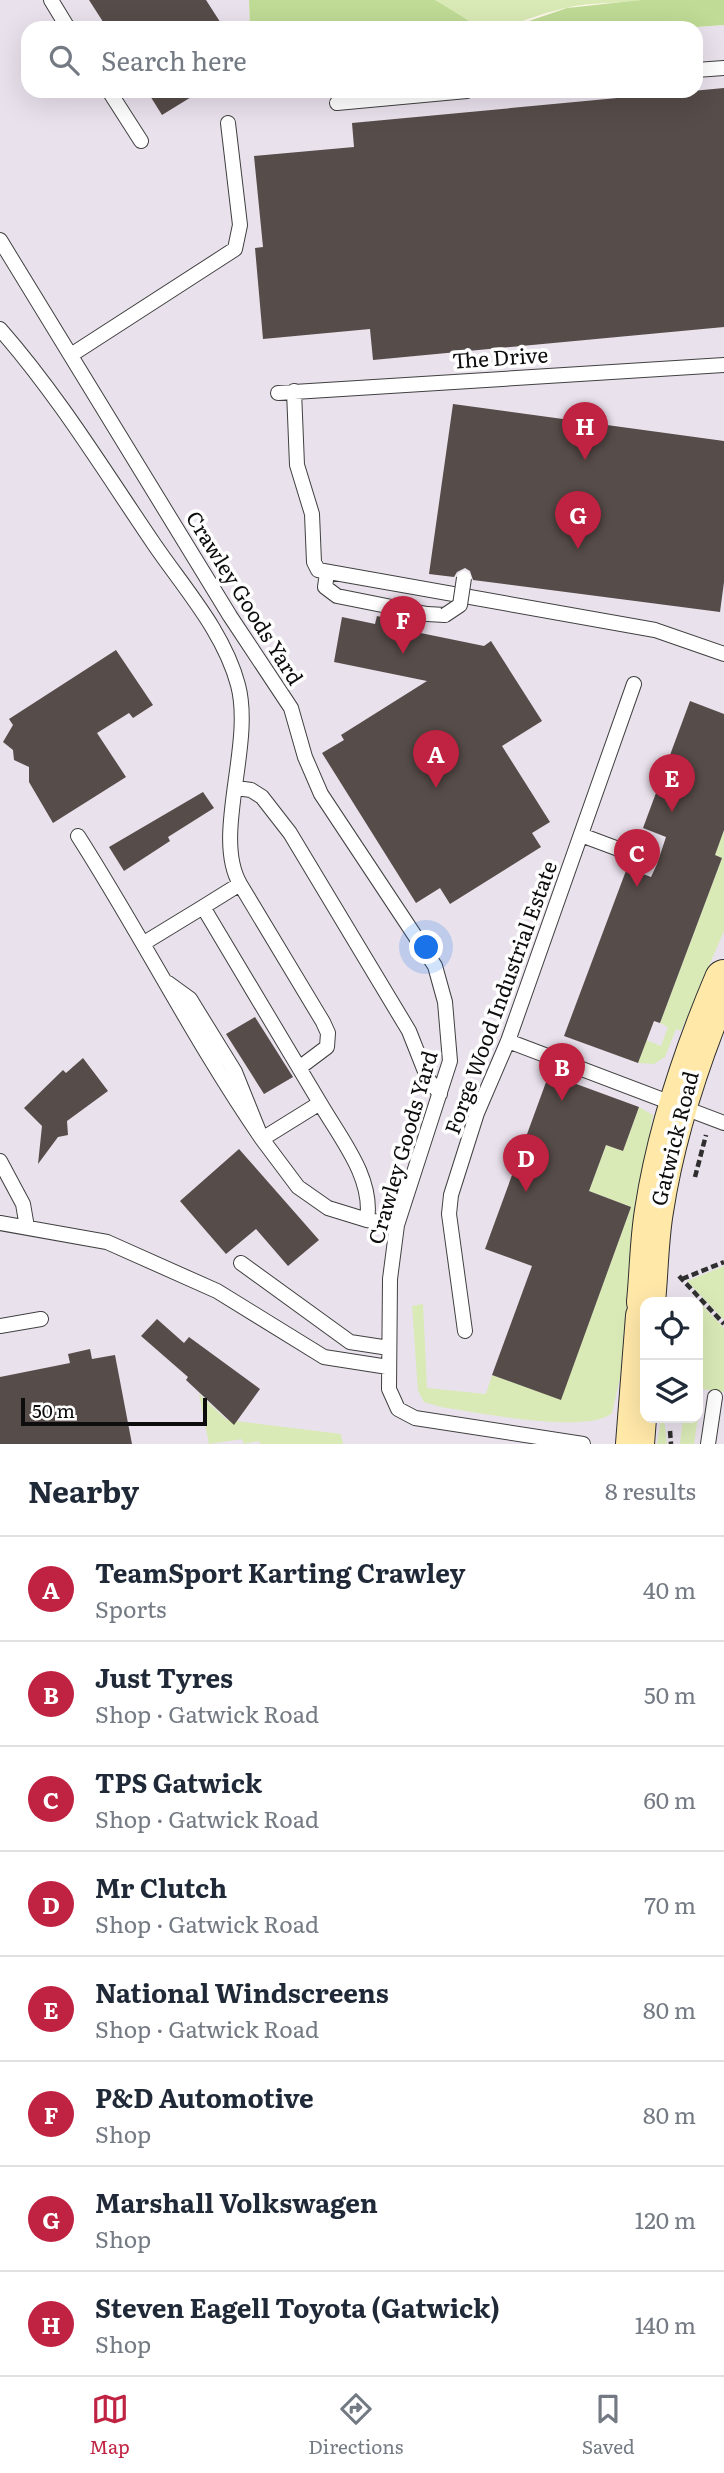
<!DOCTYPE html>
<html lang="en">
<head>
<meta charset="utf-8">
<style>
	:root { --surface:#fff; --page:#f6f6f7; --text:#1f2937; --muted:#747a83; --line:#e0e1e3; --accent:#c02241 }
	body { margin:0; font-family:Literata,serif; background:var(--page); color:var(--text) }
	.controls { position:absolute; right:21px; bottom:21px; display:grid; overflow:hidden; border-radius:14px; box-shadow:0 7px 28px #0002 }
	.controls button { width:63px; height:63px; display:grid; place-items:center; padding:0; border:0; border-bottom:2px solid var(--line); background:var(--surface); color:var(--text); font:35px sans-serif }
	.scale { position:absolute; left:21px; bottom:18px; width:186px; box-sizing:border-box; padding-left:7px; border:4px solid #0d0d0d; border-top:0; font-size:19px; line-height:24px; white-space:nowrap; color:#0d0d0d; -webkit-text-stroke:5px #fff; paint-order:stroke }
	.you { position:absolute; left:427px; top:948px; width:24px; height:24px; margin:-18px; border:5px solid #fff; border-radius:50%; background:#1a73e8; box-shadow:0 0 0 10px #1a73e833 }
	.badge { display:grid; place-items:center; width:46px; height:46px; border-radius:50%; background:var(--accent); color:#fff; font-size:23px; font-weight:700 }
	.pin { position:absolute; translate:-50% -58px; filter:drop-shadow(0 2px 4px #0008) }
	.pin::after { content:''; position:absolute; top:37px; width:24px; height:21px; background:inherit; clip-path:polygon(0 0,100% 0,50% 100%) }
	.list { margin:0; padding:0; list-style:none }
	h2 { display:flex; justify-content:space-between; align-items:center; height:91px; margin:0; padding:0 28px; font-size:30px }
	h2 small { font-size:23px; font-weight:400; color:var(--muted) }
	.list li { display:grid; grid-template-columns:46px 1fr auto; gap:21px; align-items:center; box-sizing:border-box; height:105px; padding:0 28px; border-top:2px solid var(--line) }
	.list b { display:block; font-size:26px; white-space:nowrap }
	.list p { margin:0; font-size:23px; white-space:nowrap; color:var(--muted) }
	.list em { font-size:23px; font-style:normal; color:var(--muted) }
	.icon { flex:none; width:38px; height:38px; fill:none; stroke:currentColor; stroke-width:2; stroke-linecap:round; stroke-linejoin:round }
	.map { position:relative; flex:none; width:724px; height:1444px; overflow:hidden }
	.search { position:absolute; background:var(--surface); box-shadow:0 7px 28px #0002; left:21px; right:21px; top:21px; height:77px; display:flex; align-items:center; gap:18px; box-sizing:border-box; padding:0 24px; border-radius:21px; color:var(--muted); font-size:26px }
	.sheet { height:931px; background:var(--surface) }
	nav { display:flex; justify-content:space-around; align-items:center; box-sizing:border-box; height:98px; border-top:2px solid var(--line); background:var(--surface); font-size:19px; color:var(--muted) }
	nav a { display:grid; justify-items:center; gap:4px }
	nav .on { color:var(--accent) }
	.map>svg:first-child { display:block }
	.industrial { fill:#e9e1ec; fill-rule:evenodd }
	.green { fill:#d9eab6 }
	.forest { fill:#bfdb95 }
	.building { fill:#564c49 }
	.lines { fill:none; stroke-linecap:round; stroke-linejoin:round }
	.lane-casing { stroke:#404040; stroke-width:16 }
	.secondary-casing { stroke:#2f2f2f; stroke-width:40 }
	.path { stroke:#2f2f2f; stroke-width:4.5; stroke-dasharray:7 3.5; stroke-linecap:butt }
	.lane { stroke:#fff; stroke-width:14 }
	.secondary { stroke:#ffe8a8; stroke-width:38 }
	.lane-bridge-casing { stroke:#404040; stroke-width:16; stroke-linecap:butt }
	.lane-bridge { stroke:#fff; stroke-width:14 }
	.labels { text-anchor:middle; dominant-baseline:central; stroke-width:7; stroke-linejoin:round; paint-order:stroke }
	.street-label { font-size:21px; fill:#0d0d0d; stroke:#fff }
</style>
</head>
<body>
<div class="map">
<svg width="724" height="1444" viewBox="0 0 724 1444">
	<rect width="100%" height="100%" fill="#fff9ed"/>
	<path class="industrial" d="M0,0h249l1,28h-222v63h668v-63h-13l41,-3v1419h-724zM645,1302h53v116h-53z"/>
	<path class="green" d="M435,0h206c-25,4 -51,2 -75,8 -69,16 -64,37 -131,-8z
		M724,830v101l-43,100 -5,-2 -11,28 -11,7 -16,-1 8,-23 15,6 7,-19 -8,-4 62,-165 -7,-3z
		M639,1107l14,8 -17,96 -16,167 -8,35c-24,22 -136,-1 -171,-6l-17,-5 -6,-11 -6,-85 11,-2 4,84 59,6 6,-19 69,24 70,-192 -42,-16 17,-46 17,6z
		M724,1266v54l-37,-39z
		M697,1300l27,28v64l-22,-3 -8,55h-14l3,-26h15z
		M199,1394l28,26 114,14 2,10h-83l-1,-3 -15,3 -2,-5 -33,5z
		M661,1418h3l3,26h-10z"/>
	<path class="forest" d="M249,0h186l41,25 11,3h-237z
		M641,0h83v25l-41,3h-187l27,-5 44,-15z"/>
	<path class="building" d="M89,0h117l18,28h-117z
		M724,88v239l-351,33 -3,-31 -107,10 -8,-91 8,-1 -9,-91 100,-9 -2,-24z
		M147,91h54l-39,24z
		M453,404l271,37v141l-4,30 -247,-32 -3,-9 -5,-3 -8,4 -3,5 -25,-3z
		M377,616l30,7 -1,7 78,16 7,-5 51,80 -40,25 48,76 -18,11 9,14 -91,57 -10,-16 -24,15 -94,-150 22,-13 -3,-5 86,-54 -93,-19 8,-45 33,7z
		M116,650l37,55 -20,13 -4,-5 -32,20 29,44 -73,46 -24,-41v-15l-15,-7 -1,-10 -10,-8 10,-17 -4,-6z
		M690,701l34,13v116l-9,25 7,3 -62,165 -6,-2 -16,42 -74,-27 63,-168 24,9 6,-13 9,-27 -23,-9z
		M203,792l11,16 -46,29 2,4 -46,30 -15,-24z
		M255,1017l38,60 -29,17 -38,-60z
		M83,1058l25,33 -41,30 1,14 -10,2 -20,27 4,-38 -18,-18 39,-38 3,3z
		M549,1074l90,33 -16,44 -17,-6 -17,46 42,16 -70,193 -69,-25 40,-109 -47,-17z
		M239,1149l80,91 -31,26 -32,-37 -30,25 -46,-53z
		M157,1319l27,24 5,-6 71,52 -26,36 -48,-45 2,-3 -47,-41z
		M90,1349l2,10 23,-4 17,89h-132v-67l70,-14 -2,-9z"/>
	<g class="lines">
		<defs>
			<path id="lane" d="M51,0l17,28
				M696,70l28,-2
				M109,91l32,50
				M337,103l130,-12
				M0,240l230,376 61,92 14,49 16,37 114,172 10,36 5,59 -53,164 -7,54 -1,110 9,20 17,9 168,26
				M0,329c58,66 105,143 154,215 30,44 70,88 84,141 16,60 -26,151 2,199
				M71,355l164,-106 5,-24 -12,-102
				M294,391l3,74 15,49 2,48 4,8 337,60 69,24
				M278,393l446,-28
				M327,573l-2,14 12,9 90,18 18,1
				M236,788l15,2 11,7 28,36 119,198 19,48 12,15
				M581,835l67,25
				M78,836c64,100 117,206 184,303l58,-36c20,35 54,75 47,117l30,5
				M203,907l37,-23 83,138 5,11 -1,14 -28,21
				M144,943l59,-36 117,196
				M168,983l22,16 45,73 27,67 36,48 30,21 39,12
				M508,1041l216,82
				M0,1161l23,43 4,23
				M0,1223l107,19 110,49 107,66 64,10
				M241,1263l109,79 39,6
				M0,1326l41,-7
				M465,1331l-16,-117 2,-19 26,-82 31,-72 126,-357
				M708,1444l7,-47"/>
			<path id="secondary" d="M646,1302c3,-30 3,-61 8,-91 12,-79 39,-159 70,-232
				M635,1444l10,-128"/>
		</defs>
		<use href="#lane" class="lane-casing"/>
		<use href="#secondary" class="secondary-casing"/>
		<path class="path" d="M695,1177l11,-42
			M679,1276l45,48
			M682,1279l42,-17
			M670,1431l1,13"/>
		<use href="#lane" class="lane"/>
		<use href="#secondary" class="secondary"/>
		<defs>
			<path id="lane-bridge" d="M445,615l15,-10 4,-27"/>
		</defs>
		<use href="#lane-bridge" class="lane-bridge-casing"/>
		<use href="#lane-bridge" class="lane-bridge"/>
	</g>
	<g class="labels">
		<g class="street-label">
			<text transform="translate(500 356) rotate(-4)">The Drive</text>
			<text transform="translate(246 597) rotate(58)">Crawley Goods Yard</text>
			<text transform="translate(499 997) rotate(-70)">Forge Wood Industrial Estate</text>
			<text transform="translate(673 1138) rotate(-76)">Gatwick Road</text>
			<text transform="translate(401 1147) rotate(-74)">Crawley Goods Yard</text>
		</g>
	</g>
</svg>
<div class="controls">
<button><svg class="icon" aria-label="locate" viewBox="0 0 24 24"><circle cx="12" cy="12" r="6"/><path d="M12 2v4M12 18v4M2 12h4M18 12h4"/></svg></button>
<button><svg class="icon" aria-label="layers" viewBox="0 0 24 24"><path d="M12 4l9 5-9 5-9-5zM3 14l9 5 9-5"/></svg></button>
</div>
<div class="scale">50 m</div>
<div class="you"></div>
<div class="pin badge" style="left:436px;top:788px">A</div>
<div class="pin badge" style="left:562px;top:1101px">B</div>
<div class="pin badge" style="left:637px;top:887px">C</div>
<div class="pin badge" style="left:526px;top:1192px">D</div>
<div class="pin badge" style="left:672px;top:812px">E</div>
<div class="pin badge" style="left:403px;top:654px">F</div>
<div class="pin badge" style="left:578px;top:549px">G</div>
<div class="pin badge" style="left:585px;top:460px">H</div>
<div class="search"><svg class="icon" aria-label="search" viewBox="0 0 24 24"><circle cx="10" cy="10" r="6"/><path d="M15 15l6 6"/></svg>Search here</div>
</div>
<section class="sheet">
<h2>Nearby<small>8 results</small></h2>
<ul class="list">
<li><span class="badge">A</span><div><b>TeamSport Karting Crawley</b><p>Sports</p></div><em>40 m</em></li>
<li><span class="badge">B</span><div><b>Just Tyres</b><p>Shop · Gatwick Road</p></div><em>50 m</em></li>
<li><span class="badge">C</span><div><b>TPS Gatwick</b><p>Shop · Gatwick Road</p></div><em>60 m</em></li>
<li><span class="badge">D</span><div><b>Mr Clutch</b><p>Shop · Gatwick Road</p></div><em>70 m</em></li>
<li><span class="badge">E</span><div><b>National Windscreens</b><p>Shop · Gatwick Road</p></div><em>80 m</em></li>
<li><span class="badge">F</span><div><b>P&amp;D Automotive</b><p>Shop</p></div><em>80 m</em></li>
<li><span class="badge">G</span><div><b>Marshall Volkswagen</b><p>Shop</p></div><em>120 m</em></li>
<li><span class="badge">H</span><div><b>Steven Eagell Toyota (Gatwick)</b><p>Shop</p></div><em>140 m</em></li>
</ul>
</section>
<nav>
<a class="on"><svg class="icon" aria-label="map" viewBox="0 0 24 24"><path d="M3 6l6-2 6 2 6-2v14l-6 2-6-2-6 2zM9 4v14M15 6v14"/></svg>Map</a>
<a><svg class="icon" aria-label="directions" viewBox="0 0 24 24"><path d="M12 3l9 9-9 9-9-9zM9 14v-3h6M13 9l2 2-2 2"/></svg>Directions</a>
<a><svg class="icon" aria-label="saved" viewBox="0 0 24 24"><path d="M7 4h10v16l-5-4-5 4z"/></svg>Saved</a>
</nav>
</body>
</html>
